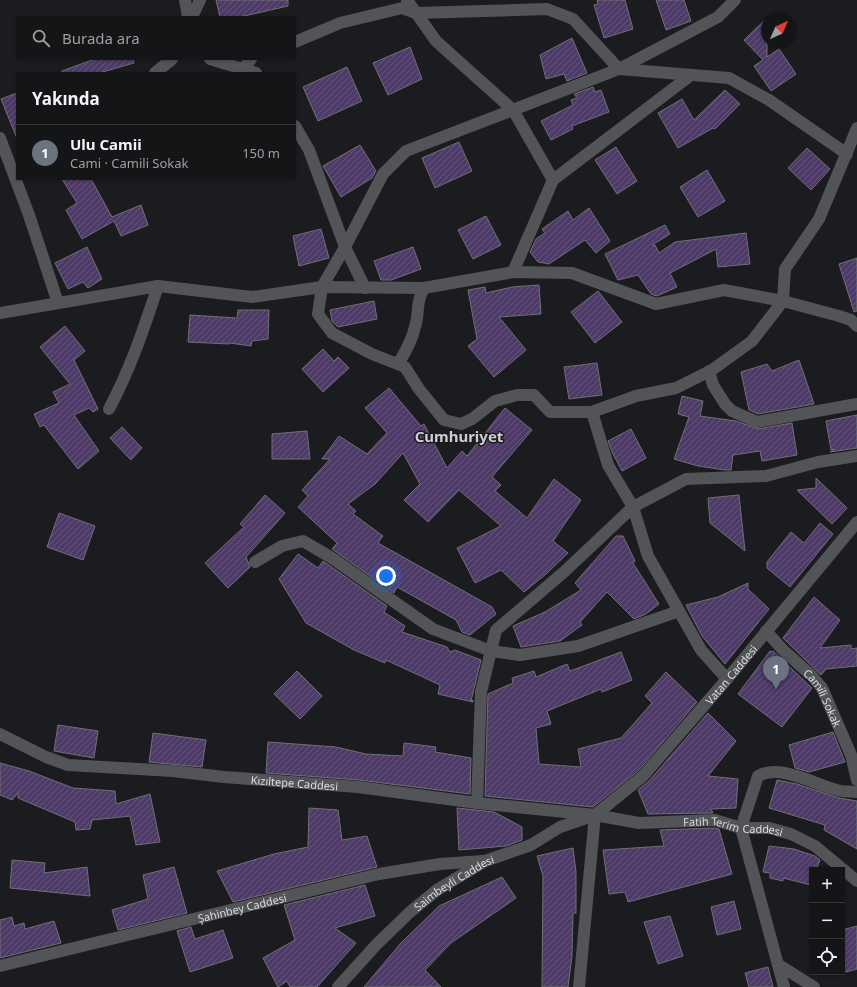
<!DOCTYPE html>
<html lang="tr">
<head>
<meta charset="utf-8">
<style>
	:root { --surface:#141517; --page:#1d1e20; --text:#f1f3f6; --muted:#9d9fa1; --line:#333436; --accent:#54cdc6 }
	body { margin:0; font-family:"Noto Sans",sans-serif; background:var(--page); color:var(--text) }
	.controls { position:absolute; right:12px; bottom:12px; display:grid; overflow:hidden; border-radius:0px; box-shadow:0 1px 3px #0004 }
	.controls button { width:36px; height:36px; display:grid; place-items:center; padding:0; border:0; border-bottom:1px solid var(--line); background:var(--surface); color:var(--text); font:20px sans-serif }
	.compass { position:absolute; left:761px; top:12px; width:36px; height:36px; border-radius:50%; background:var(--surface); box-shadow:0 1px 3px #0004; rotate:45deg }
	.you { position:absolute; left:386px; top:576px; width:14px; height:14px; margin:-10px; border:3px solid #fff; border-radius:50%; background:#1a73e8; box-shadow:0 0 0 6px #1a73e833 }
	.badge { display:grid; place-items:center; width:26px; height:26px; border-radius:50%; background:var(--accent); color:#fff; font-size:13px; font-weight:700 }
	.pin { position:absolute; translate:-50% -33px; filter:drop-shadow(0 1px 2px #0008) }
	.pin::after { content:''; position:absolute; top:21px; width:14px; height:12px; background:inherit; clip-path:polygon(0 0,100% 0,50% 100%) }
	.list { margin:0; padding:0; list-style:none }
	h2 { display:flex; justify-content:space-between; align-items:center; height:52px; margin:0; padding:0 16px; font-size:17px }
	h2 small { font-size:13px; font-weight:400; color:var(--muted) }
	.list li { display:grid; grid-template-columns:26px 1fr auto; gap:12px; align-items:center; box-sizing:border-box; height:56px; padding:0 16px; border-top:1px solid var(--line) }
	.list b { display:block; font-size:15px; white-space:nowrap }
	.list p { margin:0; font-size:13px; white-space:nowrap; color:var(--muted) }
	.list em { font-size:13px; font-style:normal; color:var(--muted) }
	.icon { flex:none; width:22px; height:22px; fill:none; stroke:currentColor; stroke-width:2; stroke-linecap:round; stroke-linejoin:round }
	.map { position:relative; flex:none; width:857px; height:987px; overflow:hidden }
	.search { position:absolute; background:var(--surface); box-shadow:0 1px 3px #0004; left:16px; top:16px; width:280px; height:44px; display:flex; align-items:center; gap:10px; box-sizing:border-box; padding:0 14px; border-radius:0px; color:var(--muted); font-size:15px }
	.panel { position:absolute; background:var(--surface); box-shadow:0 1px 3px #0004; left:16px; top:72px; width:280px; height:108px; border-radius:0px }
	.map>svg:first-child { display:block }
	.building { fill:url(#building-hatch); stroke:#717073 }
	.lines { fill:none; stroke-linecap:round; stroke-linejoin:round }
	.minor { stroke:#535457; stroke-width:12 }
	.labels { text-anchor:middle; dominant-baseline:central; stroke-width:3; stroke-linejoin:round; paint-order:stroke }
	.street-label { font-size:11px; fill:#dcdcde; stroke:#1b1c1f }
	.district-label { font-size:15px; font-weight:bold; fill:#cdced2; stroke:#1b1c1f }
</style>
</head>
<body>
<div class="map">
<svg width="857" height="987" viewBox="0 0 857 987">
	<defs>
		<pattern id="building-hatch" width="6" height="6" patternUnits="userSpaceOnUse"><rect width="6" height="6" fill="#4d3a67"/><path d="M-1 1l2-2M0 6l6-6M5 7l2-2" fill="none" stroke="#66567c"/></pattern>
	</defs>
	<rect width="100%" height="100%" fill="#1b1c1f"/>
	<path class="building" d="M216,0h72v6l-48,11h-20z
		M597,0h28l8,29 -29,9 -10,-33 4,-1z
		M656,0h28l7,21 -25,9z
		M767,18v39l12,-8 17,25 -25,17 -17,-25 9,-6 -19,-20z
		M572,38l15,35 -20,8 -3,-7 -18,5 -6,-24z
		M410,47l12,32 -34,16 -15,-32z
		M95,59h38l1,4 -35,10h-37v-2z
		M347,67l15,34 -44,20 -15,-34z
		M593,87l2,5 6,-2 8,22 -37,14 1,3 -22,11 -10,-19 32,-16 -2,-5 6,-2 -3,-4z
		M725,90l15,14 -25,25 -2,-1 -35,20 -20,-35 24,-14 12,21z
		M17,93v43h-1l-15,-37z
		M459,142l13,29 -37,17 -13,-30z
		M360,145l16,26 -4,7 -31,19 -18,-31z
		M616,147l21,34 -20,13 -22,-34z
		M807,148l23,21 -19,21 -23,-22z
		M707,170l18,31 -27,16 -18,-30z
		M62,179h29l21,38 29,-12 7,20 -27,11 -7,-15 -32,18 -16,-29 11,-7z
		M589,208l21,33 -14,12 -11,-13 -36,24 -11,-2 -8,-10 6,-13 9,-6 -3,-4 26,-18 5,9z
		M486,216l15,29 -28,14 -15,-29z
		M665,225l5,9 -18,11h3l4,8 16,-11 71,-9 4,31 -32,3 -2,-18 -46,24 7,14 -20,9 -6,-2 -13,-19 -20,5 -13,-26z
		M321,229l8,29 -30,8 -6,-30z
		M87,247l15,32 -14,9 -5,-6 -15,7 -13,-26z
		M413,247l8,22 -30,11h-10l-7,-19z
		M857,258v53l-3,1 -15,-48z
		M539,285l2,29 -42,3 27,33 -32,27 -26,-31 9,-7 -9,-49 17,-3 1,6 26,-6z
		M598,291l24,31 -27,21 -24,-31z
		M374,301l3,18 -39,8 -6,-6 -2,-11z
		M238,310h31l-1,29 -16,2 -1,5 -21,-3 -1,1 -41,-2 2,-27 47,3z
		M65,326l20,25 -11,9 24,49 -5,3 -4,-4 -15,7 25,36 -21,18 -34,-44 -4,2 -6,-13 25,-11 -6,-11 17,-8 -30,-37z
		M323,349l11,12 4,-4 11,11 -26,24 -21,-23z
		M799,360l15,44 -56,10 -9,-4 -8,-38 26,-8 5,7z
		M597,363l5,32 -33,4 -5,-32z
		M389,388l32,38 3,-2 23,44 15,-17 5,5 38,-48 27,22 -40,47 9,8 -6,6 32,27 27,-39 27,21 -28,41 15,12 -22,21 -22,18 -23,-22 -26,13 -18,-35 44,-22 -42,-36 -31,32 -24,-22 16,-16 -17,-31 -28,31 -27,20 8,7 -3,3 30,22 -5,7 114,64 4,7 -26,21 -8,-3 -6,-12 -59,-33 -3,6 -62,-44 5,-6 -39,-36 10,-11 -6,-6 28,-31h-8l17,-23 28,18 20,-21 -22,-25z
		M682,396l21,5 -3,15 36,5 22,8 34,-6 5,32 -35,6 -2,-10 -27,4 -2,15h-6l-27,-4 -24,-7 15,-42 -11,-3z
		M857,415v33l-27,4 4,-3 -3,1 -5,-29z
		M122,427l20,21 -11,12 -21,-22z
		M631,429l15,29 -24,13 -9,-17 -5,-13z
		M307,431l3,28h-38v-25z
		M816,478l31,30 -15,16 -35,-34 19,-2z
		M265,495l20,18 -39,44 4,10 -22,21 -23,-25 39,-36 -4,-3z
		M739,495l6,56 -35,-28 -2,-25z
		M59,513l36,13 -12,34 -36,-13z
		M820,523l13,11 -43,53 -23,-19v-6l24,-30 13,11z
		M616,536h7l12,25 -2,2 26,41 -13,10 -12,5 -27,-27 -27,30 2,3 -22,16 -39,6 -8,-21 32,-14 36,-22 -6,-7z
		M298,554l20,14 5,-7 64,45 -3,6 21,14 -3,6 45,15 3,5 5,-2 26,10 -10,41 2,-1v2l-35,-8 2,-9 -54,-25 -1,3 -31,-13 -48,-27 -27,-44z
		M748,583v6l21,20 -44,55 -23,-28 -16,-31 32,-8z
		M814,597l26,23 -20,28 31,-3v4l6,-1v18l-31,3 -5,6 -38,-37z
		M770,651l2,1 1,-1 39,37 -30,39 -44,-33z
		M621,652l11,28 -30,12 -1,-3 -54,22 4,13 -15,4 3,36 42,3 -3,-18 43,-11 31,-35 -7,-7 21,-24 31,30 -59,69 -45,36 -108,-11 3,-102 25,-11 -1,-5 22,-7 2,6 31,-13 3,7z
		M297,671l25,25 -22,23 -26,-25z
		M708,713l28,28 -28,35 30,3 -2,29 -25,1 2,4 -65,1 -10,-24 11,-9z
		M58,725l40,6 -4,27 -40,-7z
		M833,732l12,30 -36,10 -14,-4 -6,-23z
		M153,733l53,7 -4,27 -53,-5z
		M268,742l68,5 30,7 37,2 1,-13 32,4 -1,5 36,6 -1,36 -111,-14 -93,-7z
		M0,763l29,8 44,17 42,3 1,13 34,-10 10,48 -24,3 -6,-29 -38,4 -2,9 -14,1 -1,-8 -57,-24v-5l-6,7 -12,-5z
		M777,780l20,4 42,14 18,3v48l-33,-19 1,-5 -56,-17z
		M309,808l29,2 4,30 25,-4 10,31 -144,35 -16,-31 57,-17 34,-7z
		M457,808l37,4 28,15v13l-16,6 -47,4z
		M714,828l5,1 13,45 -104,28 -3,-10 -16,2 -6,-44 61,-4 -4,-16z
		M769,846l25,3 21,7 5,4 -4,10h-4l-1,15 -28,-7v3l-13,-3v-5l-7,-1z
		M573,848l3,24v41h-3l-1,43 -4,31h-26l1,-111 -6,-20z
		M12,860l33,3 -1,10 43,-6 3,29 -80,-8z
		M174,867l13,46 -69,17 -6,-20 36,-11 -5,-24z
		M502,877l14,21 -65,45 -26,27 16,17h-77l37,-44 38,-37z
		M365,885l10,31 -40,12 21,15 -39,44h-27l-3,-6 -9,6 -15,-29 32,-18 -11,-35z
		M734,901l7,28 -24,6 -6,-28z
		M670,916l13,40 -25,8 -14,-42z
		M12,917l2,9 10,-3 1,6 29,-8 7,22 -61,15v-38z
		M857,926v43l-15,4v-43z
		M191,927l4,12 28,-9 10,28 -43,14 -13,-41z
		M768,967l5,20h-24l-4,-14z"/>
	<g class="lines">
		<g class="minor">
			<path d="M185,0l3,17"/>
			<path d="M407,0l29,41 77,69 40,70"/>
			<path d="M735,0l-17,17 -99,52 -213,82 -23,23 -38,73 -23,40 -4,27 14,19 40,21 33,13 14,22 25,31 17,4 11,-5 23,-18 22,-6h17l16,17h42l44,-16 40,-8 36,-18 40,-29 31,-40 2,-32 34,-50 38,-91"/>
			<path d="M192,17l8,-17"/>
			<path d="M295,42l45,-19 62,-15 14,5 131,-4 26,10 46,50 110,9 40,22 78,54"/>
			<path d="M210,59l46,14"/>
			<path d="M243,69l8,-10"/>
			<path d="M155,73l17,-14"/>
			<path d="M295,126l14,24 36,97 20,41"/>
			<path d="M0,138l29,77 29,88"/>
			<path d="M513,272l40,-92 138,-105"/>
			<path d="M0,313l158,-27 94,11 70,-10 102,1 89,-16 59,1 84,31 68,-14 59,11 56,15 12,4 6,6"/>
			<path d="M398,364c7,-12 14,-23 17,-37 5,-16 0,-22 9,-39"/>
			<path d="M709,371l4,14 12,19 7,7 25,11 100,-18"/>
			<path d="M109,409c21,-39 35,-81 49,-123"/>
			<path d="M592,412l16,53 25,42 15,49 53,94 26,29"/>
			<path d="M255,562l27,-16 21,-5 29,17 101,71 58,22 29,4 58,-9 101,-35"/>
			<path id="s1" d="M766,631l17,19 29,26 10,12 29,67 6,25"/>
			<path id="s2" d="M0,734l46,23 22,8 105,6 51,6 134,10 119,16 118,12 44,8 76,-3 26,8h28l22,6 24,12 42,35"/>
			<path d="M477,803l4,-111 15,-62 68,-58 69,-65 53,-28 80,-3 52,-14 39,-6"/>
			<path d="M779,965l35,22"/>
			<path id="s3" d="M0,966l379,-92 61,-10 43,-3"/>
			<path id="s4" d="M338,987l38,-42 34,-33 27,-22 48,-29 46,-16 29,-18 35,-12 48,-39 84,-97 130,-157"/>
			<path d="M579,987l16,-172"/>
			<path d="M784,987l-43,-159 17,-52c23,-13 59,10 83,15 5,1 11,0 16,1"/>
		</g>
	</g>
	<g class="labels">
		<g class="street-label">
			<text stroke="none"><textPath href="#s4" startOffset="511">Vatan Caddesi</textPath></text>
			<text stroke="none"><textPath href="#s1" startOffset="89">Camili Sokak</textPath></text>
			<text stroke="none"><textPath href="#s2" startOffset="302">Kızıltepe Caddesi</textPath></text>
			<text stroke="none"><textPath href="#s2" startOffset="744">Fatih Terim Caddesi</textPath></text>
			<text stroke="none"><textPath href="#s4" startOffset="157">Saimbeyli Caddesi</textPath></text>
			<text stroke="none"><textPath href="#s3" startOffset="249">Şahinbey Caddesi</textPath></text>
		</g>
		<g class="district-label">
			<text x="459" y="436">Cumhuriyet</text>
		</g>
	</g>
</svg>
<div class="controls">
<button>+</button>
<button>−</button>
<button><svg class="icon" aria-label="locate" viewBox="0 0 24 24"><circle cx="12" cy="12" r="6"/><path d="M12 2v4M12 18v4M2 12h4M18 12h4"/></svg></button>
</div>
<svg class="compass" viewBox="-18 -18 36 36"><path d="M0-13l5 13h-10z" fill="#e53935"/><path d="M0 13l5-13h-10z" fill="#9d9fa1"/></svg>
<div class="you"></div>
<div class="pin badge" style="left:776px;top:689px;background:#6b7280">1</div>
<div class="search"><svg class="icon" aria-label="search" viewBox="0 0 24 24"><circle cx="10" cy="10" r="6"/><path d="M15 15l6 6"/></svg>Burada ara</div>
<section class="panel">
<h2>Yakında<small></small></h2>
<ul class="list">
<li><span class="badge" style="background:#6b7280">1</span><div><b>Ulu Camii</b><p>Cami · Camili Sokak</p></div><em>150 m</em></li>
</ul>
</section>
</div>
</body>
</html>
